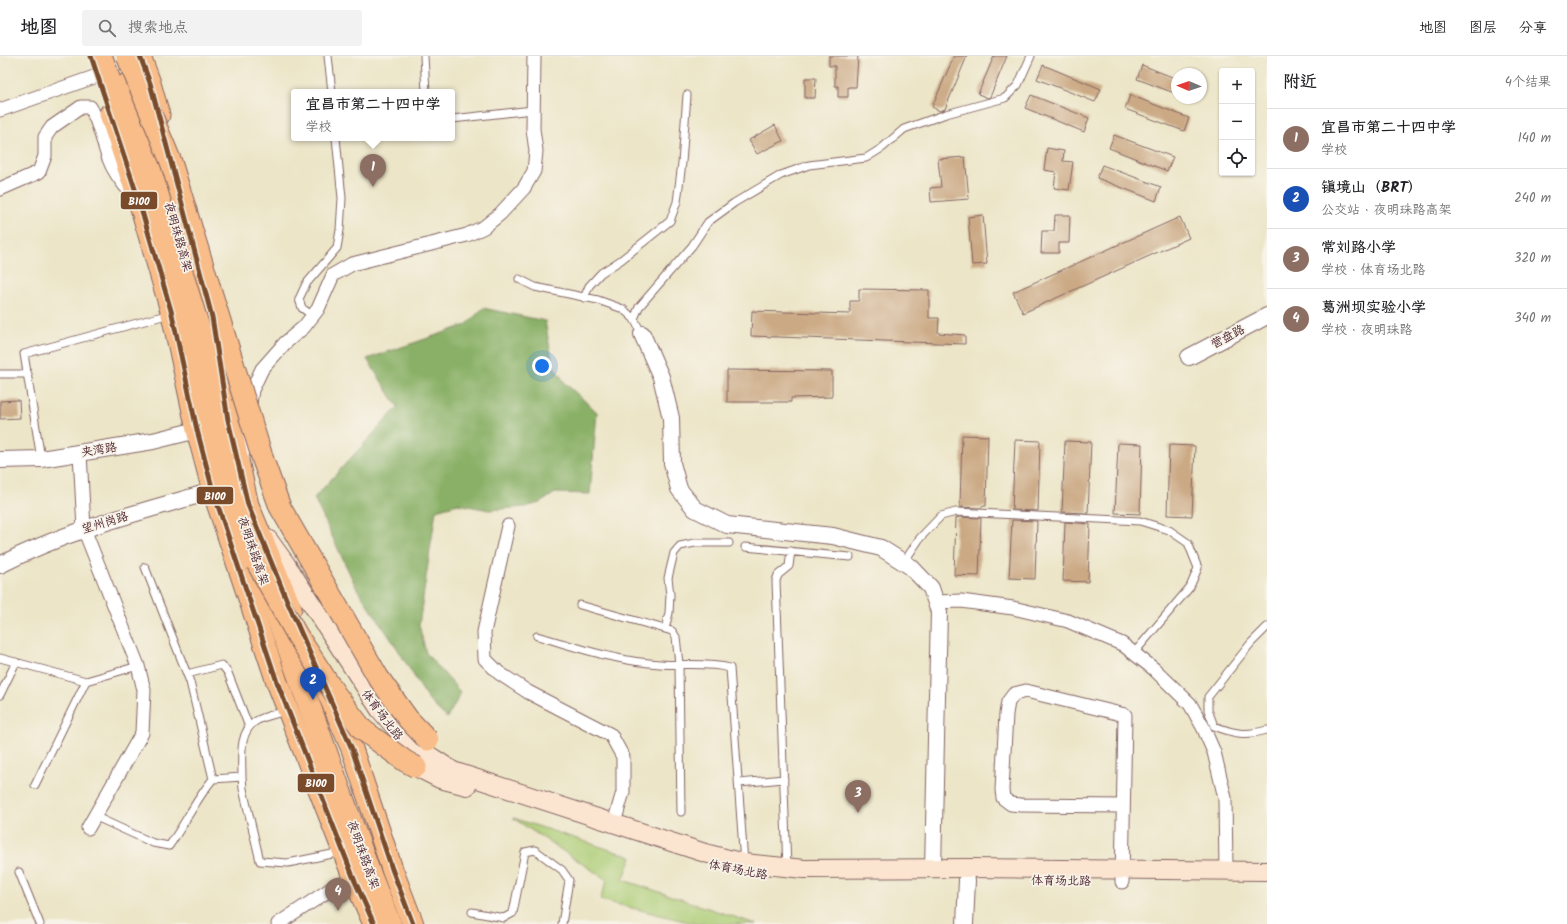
<!DOCTYPE html>
<html lang="zh">
<head>
<meta charset="utf-8">
<style>
	:root { --surface:#fff; --page:#f2f2f2; --text:#202124; --muted:#757577; --line:#e0e0e0; --accent:#b5179e }
	body { margin:0; font-family:Kalam,"LXGW WenKai TC",sans-serif; background:var(--page); color:var(--text) }
	.controls { position:absolute; right:12px; top:12px; display:grid; overflow:hidden; border-radius:4px; box-shadow:0 1px 3px #0004 }
	.controls button { width:36px; height:36px; display:grid; place-items:center; padding:0; border:0; border-bottom:1px solid var(--line); background:var(--surface); color:var(--text); font:20px sans-serif }
	.compass { position:absolute; left:1171px; top:12px; width:36px; height:36px; border-radius:50%; background:var(--surface); box-shadow:0 1px 3px #0004; rotate:272deg }
	.you { position:absolute; left:542px; top:310px; width:14px; height:14px; margin:-10px; border:3px solid #fff; border-radius:50%; background:#1a73e8; box-shadow:0 0 0 6px #1a73e833 }
	.badge { display:grid; place-items:center; width:26px; height:26px; border-radius:50%; background:var(--accent); color:#fff; font-size:13px; font-weight:700 }
	.pin { position:absolute; translate:-50% -33px; filter:drop-shadow(0 1px 2px #0008) }
	.pin::after { content:''; position:absolute; top:21px; width:14px; height:12px; background:inherit; clip-path:polygon(0 0,100% 0,50% 100%) }
	.popup { position:absolute; left:291px; top:33px; width:164px; height:52px; box-sizing:border-box; display:grid; place-content:center; border-radius:4px; background:var(--surface); filter:drop-shadow(0 1px 3px #0005); font-size:13px; white-space:nowrap; color:var(--muted) }
	.popup b { font-size:15px; color:var(--text) }
	.popup::after { content:''; position:absolute; left:50%; top:100%; margin-left:-8px; border:8px solid transparent; border-top-color:var(--surface) }
	.list { margin:0; padding:0; list-style:none }
	h2 { display:flex; justify-content:space-between; align-items:center; height:52px; margin:0; padding:0 16px; font-size:17px }
	h2 small { font-size:13px; font-weight:400; color:var(--muted) }
	.list li { display:grid; grid-template-columns:26px 1fr auto; gap:12px; align-items:center; box-sizing:border-box; height:60px; padding:0 16px; border-top:1px solid var(--line) }
	.list b { display:block; font-size:15px; white-space:nowrap }
	.list p { margin:0; font-size:13px; white-space:nowrap; color:var(--muted) }
	.list em { font-size:13px; font-style:normal; color:var(--muted) }
	.icon { flex:none; width:22px; height:22px; fill:none; stroke:currentColor; stroke-width:2; stroke-linecap:round; stroke-linejoin:round }
	.map { position:relative; flex:none; width:1267px; height:868px; overflow:hidden }
	header { display:flex; align-items:center; gap:24px; box-sizing:border-box; height:56px; padding:0 20px; background:var(--surface); border-bottom:1px solid var(--line) }
	header strong { font-size:19px }
	nav { display:flex; gap:22px; margin-inline-start:auto; font-size:14px }
	.search { width:280px; height:36px; background:var(--page); display:flex; align-items:center; gap:10px; box-sizing:border-box; padding:0 14px; border-radius:4px; color:var(--muted); font-size:15px }
	main { display:flex }
	aside { flex:1; background:var(--surface) }
	.map>svg:first-child { display:block }
	.green { fill:#accc74; stroke:#7b7650 }
	.forest { fill:#89b066; stroke:#6a6848 }
	.building { fill:#cba984 }
	.lines { fill:none; stroke-linecap:round; stroke-linejoin:round }
	.service-casing { stroke:#836462; stroke-width:9 }
	.minor-casing { stroke:#836462; stroke-width:15 }
	.tertiary-casing { stroke:#836462; stroke-width:18 }
	.secondary-casing { stroke:#836462; stroke-width:20 }
	.primary-casing { stroke:#836462; stroke-width:23 }
	.trunk-casing { stroke:#836462; stroke-width:24 }
	.service { stroke:#fff; stroke-width:7 }
	.minor { stroke:#fff; stroke-width:13 }
	.tertiary { stroke:#fff; stroke-width:16 }
	.secondary { stroke:#fce5d0; stroke-width:18 }
	.primary { stroke:#f8bd89; stroke-width:21 }
	.trunk { stroke:#f8bd89; stroke-width:22 }
	.primary-bridge-casing { stroke:#836462; stroke-width:23; stroke-linecap:butt }
	.primary-bridge { stroke:#f8bd89; stroke-width:21 }
	.bus-1-casing { stroke:#f7f3e8; stroke-width:8 }
	.bus-1 { stroke:#7a4b2a; stroke-width:5 }
	.labels { text-anchor:middle; dominant-baseline:central; stroke-width:3.5; stroke-linejoin:round; paint-order:stroke }
	.street-label { font-size:12px; fill:#4a1f2b; stroke:#f7f3e8 }
	.line-badge { stroke:#f7f3e8; stroke-width:1.5 }
	.badge-label { font-size:11px; text-anchor:middle; font-weight:bold; fill:#fff }
</style>
</head>
<body>
<header>
<strong>地图</strong>
<div class="search"><svg class="icon" aria-label="search" viewBox="0 0 24 24"><circle cx="10" cy="10" r="6"/><path d="M15 15l6 6"/></svg>搜索地点</div>
<nav><a>地图</a><a>图层</a><a>分享</a></nav>
</header>
<main>
<div class="map">
<svg width="1267" height="868" viewBox="0 0 1267 868">
	<rect width="100%" height="100%" fill="#f7f3e8"/>
	<filter id="ink" filterUnits="userSpaceOnUse"><feTurbulence type="fractalNoise" baseFrequency=".025" numOctaves="2"/><feDisplacementMap in="SourceGraphic" scale="8" xChannelSelector="R" yChannelSelector="G"/><feConvolveMatrix kernelMatrix="1 2 1 2 8 2 1 2 1" color-interpolation-filters="sRGB"/></filter>
	<filter id="wash" filterUnits="userSpaceOnUse"><feTurbulence type="fractalNoise" baseFrequency=".012" numOctaves="4" result="noise"/><feDisplacementMap in="SourceGraphic" scale="16" xChannelSelector="R" yChannelSelector="G"/><feGaussianBlur stdDeviation="0.9" result="paint"/><feColorMatrix in="noise" values="0 0 0 0 0 0 0 0 0 0 0 0 0 0 0 0 0 1.4 0 .05"/><feComposite in="paint" operator="in"/></filter>
	<g filter="url(#wash)">
		<rect width="100%" height="100%" fill="#ece5c7"/>
		<path class="green" d="M513,762l119,39 -9,23 133,44h-60l-96,-24 7,-20z"/>
		<path class="forest" d="M483,252l62,13 8,44 12,18 32,29 -7,82 -35,-1 -15,10 -15,4 -36,3 -31,-6 -22,6 -17,115 7,28 35,40 -14,25 -18,-17 -32,-53 -40,-59 -43,-91 84,-91 -31,-48 99,-34z"/>
		<g id="blocks">
			<path class="building" d="M829,0h29l-2,31h-8v10h-10v-11h-3v-20h-6z
				M954,0h13l-22,53 -5,2 -8,-4z
				M994,0h13l-17,41 -2,1 -10,-4z
				M1043,9l58,24 -6,13 -58,-23z
				M1142,9l35,14v15l-40,-15z
				M805,22h11l-1,20h-10z
				M1031,39l58,23 -5,14 -59,-24z
				M1130,39l59,23 -5,13 -59,-22z
				M775,69l8,16 -26,13 -8,-14z
				M1114,79l59,22 -6,14 -58,-23z
				M1047,92l17,3 -1,10 10,1 -4,28 -15,-2 2,-16 -12,-2z
				M965,101l4,42 -38,3 -1,-14 11,-1 -3,-28z
				M1102,109l59,22 -5,14 -59,-23z
				M983,159l4,49 -15,1 -4,-48z
				M1055,159h15l-1,28h-10v10h-18l1,-22h12z
				M1180,161l9,21 -166,75 -10,-21z
				M859,233l70,1v28h10l-1,15 27,2v9l-214,-8 1,-25 98,3v-13h9z
				M727,314l105,1v26l-41,1v4h-64z
				M19,344l1,18 -20,1v-18z
				M962,379l26,1 -2,70h-4v2l-22,-1z
				M1015,384l25,1 -2,70 -26,-1z
				M1065,385l26,1 -3,71 -26,-1z
				M1118,387l24,1 -2,70 -25,-1z
				M1169,389l26,1 -3,70 -25,-1z
				M959,461l22,1 -2,58 -25,-1 2,-57z
				M1012,464l25,1 -2,58 -26,-1z
				M1065,466l25,2 -2,58 -25,-1z"/>
		</g>
	</g>
	<g filter="url(#ink)">
		<use href="#blocks" fill-opacity="0" stroke="#836462" stroke-width="1"/>
		<g class="lines">
			<defs>
				<path id="service" d="M328,0l4,36
					M424,0l2,36
					M452,63l81,-9
					M519,223l16,8 63,13 25,9 11,10
					M584,242l5,-12 12,-13 20,-13 49,-39 7,-19 5,-39 5,-68
					M313,260l-11,-8 -3,-9 7,-15 31,-36 3,-18 2,-32 -6,-60
					M642,278l-8,-15 5,-12 53,-61 16,-24 26,-19 47,-28 28,-10 57,-7 16,-10 22,-19 42,-15 59,-16 13,-13 13,-29
					M0,318h28
					M41,403l-17,-105 146,-40
					M745,491l105,10
					M904,506l16,-24 21,-22 15,-4 184,9 29,9 19,13 10,25 -8,19 -56,66
					M145,511l45,115 23,97
					M580,549l92,26 4,6 3,27 2,148
					M1267,571l-16,16 -43,54v13l6,16c21,8 31,10 53,4
					M665,573l4,-16 1,-18 -2,-17 6,-25 6,-7 15,-3h34
					M537,580c40,11 81,26 123,28 23,2 47,-2 70,4l14,195
					M0,602l86,23 52,-15
					M187,618l35,-9 6,8 21,54
					M0,639l16,-33
					M242,721c0,-19 -4,-45 14,-56 8,-5 20,-7 30,-10
					M739,727l45,-4
					M35,729l51,-104
					M94,760l59,27 16,3c16,-22 27,-47 44,-67l29,-2 1,12 17,72 28,2 54,-11
					M787,812l-11,-287 2,-6 11,-9 2,-15
					M19,816l21,52
					M472,856l32,6 9,-5 12,-61 10,-2 27,20 7,10 -7,44"/>
				<path id="minor" d="M0,54l97,-34
					M0,133l39,-17 6,-16v-19l7,-10 29,-20h9c10,16 12,34 19,52 5,14 14,25 24,36
					M80,397l4,76 54,137 6,24 -2,43 -54,95
					M242,402l10,-68 10,-21 23,-26 19,-16 14,-18 15,-34 19,-11 115,-29 17,-8 16,-13 24,-26 10,-17 2,-20 -3,-22 1,-73
					M508,470l-24,106 1,27 14,14 29,19 83,43 12,22v35l-9,31
					M936,546l25,-1 52,7 55,13 54,23 32,25 36,35 13,23 11,25 11,46 1,73
					M1122,826l3,-167 -99,-24 -12,3 -6,8 -2,12 -4,76 1,8 8,6 10,1 102,1
					M278,868l56,-37 20,-8"/>
				<path id="tertiary" d="M642,278l19,43 10,41 1,45 7,26 16,20 32,16 106,11 48,12 30,19 20,21 8,24 -6,256
					M1189,301l78,-41
					M0,404l41,-1 112,-18 44,-11
					M0,509c67,-35 140,-53 213,-74
					M965,868l2,-44"/>
				<path id="secondary" d="M268,483l18,25 94,146 27,31 46,30 252,82 39,10 60,6 164,-1 299,3
					M416,711l24,12 27,7"/>
				<path id="primary" d="M140,0l10,27 9,32
					M110,58l29,87 33,113 25,116 16,61 64,191 77,197 20,45
					M225,347l23,102 43,103
					M325,630l27,63 40,120 21,55"/>
				<path id="trunk" d="M101,0l43,124 39,132 49,178 137,382 21,52
					M129,27l42,126 28,98 29,113"/>
			</defs>
			<use href="#service" class="service-casing"/>
			<use href="#minor" class="minor-casing"/>
			<use href="#tertiary" class="tertiary-casing"/>
			<use href="#secondary" class="secondary-casing"/>
			<use href="#primary" class="primary-casing"/>
			<use href="#trunk" class="trunk-casing"/>
			<use href="#service" class="service"/>
			<use href="#minor" class="minor"/>
			<use href="#tertiary" class="tertiary"/>
			<use href="#secondary" class="secondary"/>
			<use href="#primary" class="primary"/>
			<use href="#trunk" class="trunk"/>
			<defs>
				<path id="primary-bridge" d="M127,0l44,106 92,298 17,47 98,170 30,42 20,21
					M257,507l40,72 39,60 27,35 42,31 11,6"/>
			</defs>
			<use href="#primary-bridge" class="primary-bridge-casing"/>
			<use href="#primary-bridge" class="primary-bridge"/>
			<defs>
				<path id="bus-1" d="M91,0l48,145 33,113 25,116 16,61 64,191 77,197 20,45
					M140,0l10,27 62,234 16,103 20,85 39,96 65,148 40,120 21,55"/>
			</defs>
			<use href="#bus-1" class="bus-1-casing"/>
			<use href="#bus-1" class="bus-1"/>
		</g>
	</g>
	<g class="labels">
		<g class="street-label">
			<text transform="translate(178 181) rotate(74)">夜明珠路高架</text>
			<text transform="translate(1228 281) rotate(-28)">营盘路</text>
			<text transform="translate(99 394) rotate(-9)">夹湾路</text>
			<text transform="translate(105 467) rotate(-17)">望州岗路</text>
			<text transform="translate(253 495) rotate(71)">夜明珠路高架</text>
			<text transform="translate(382 659) rotate(53)">体育场北路</text>
			<text transform="translate(363 799) rotate(70)">夜明珠路高架</text>
			<text transform="translate(738 814) rotate(11)">体育场北路</text>
			<text transform="translate(1061 825) rotate(1)">体育场北路</text>
		</g>
	</g>
	<g class="line-badge">
		<rect x="120" y="135" width="38" height="19" rx="4" fill="#7a4b2a"/>
		<rect x="196" y="430" width="38" height="19" rx="4" fill="#7a4b2a"/>
		<rect x="297" y="717" width="38" height="20" rx="4" fill="#7a4b2a"/>
	</g>
	<g class="badge-label">
		<text x="139" y="149">B100</text>
		<text x="215" y="444">B100</text>
		<text x="316" y="731">B100</text>
	</g>
</svg>
<div class="controls">
<button>+</button>
<button>−</button>
<button><svg class="icon" aria-label="locate" viewBox="0 0 24 24"><circle cx="12" cy="12" r="6"/><path d="M12 2v4M12 18v4M2 12h4M18 12h4"/></svg></button>
</div>
<svg class="compass" viewBox="-18 -18 36 36"><path d="M0-13l5 13h-10z" fill="#e53935"/><path d="M0 13l5-13h-10z" fill="#757577"/></svg>
<div class="you"></div>
<div class="pin badge" style="left:373px;top:131px;background:#8d6e63">1</div>
<div class="popup"><b>宜昌市第二十四中学</b>学校</div>
<div class="pin badge" style="left:313px;top:644px;background:#1a4fb4">2</div>
<div class="pin badge" style="left:858px;top:757px;background:#8d6e63">3</div>
<div class="pin badge" style="left:338px;top:855px;background:#8d6e63">4</div>
</div>
<aside>
<h2>附近<small>4个结果</small></h2>
<ul class="list">
<li><span class="badge" style="background:#8d6e63">1</span><div><b>宜昌市第二十四中学</b><p>学校</p></div><em>140 m</em></li>
<li><span class="badge" style="background:#1a4fb4">2</span><div><b>镇境山（BRT）</b><p>公交站 · 夜明珠路高架</p></div><em>240 m</em></li>
<li><span class="badge" style="background:#8d6e63">3</span><div><b>常刘路小学</b><p>学校 · 体育场北路</p></div><em>320 m</em></li>
<li><span class="badge" style="background:#8d6e63">4</span><div><b>葛洲坝实验小学</b><p>学校 · 夜明珠路</p></div><em>340 m</em></li>
</ul>
</aside>
</main>
</body>
</html>
